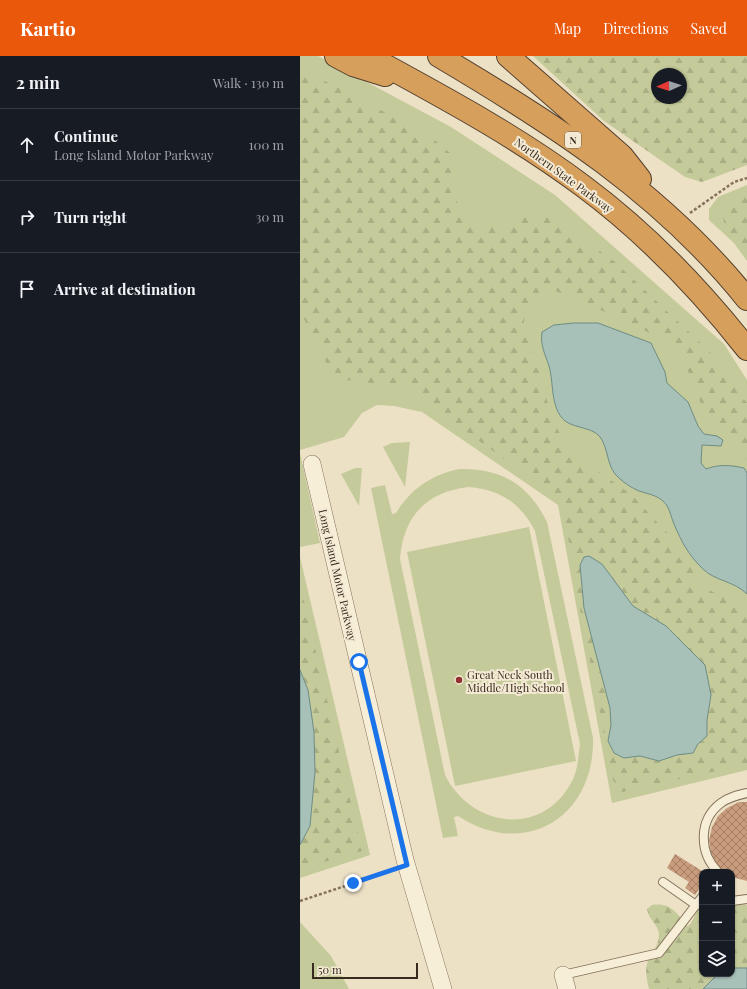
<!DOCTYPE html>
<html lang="en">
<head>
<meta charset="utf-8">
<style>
	:root { --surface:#171b24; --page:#20242c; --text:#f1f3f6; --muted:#9ea1a6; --line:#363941; --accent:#ea580c }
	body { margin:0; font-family:"Playfair Display",serif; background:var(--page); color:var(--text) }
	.controls { position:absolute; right:12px; bottom:12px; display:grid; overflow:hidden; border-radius:8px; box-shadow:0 1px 3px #0004 }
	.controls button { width:36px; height:36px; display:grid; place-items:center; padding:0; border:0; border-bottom:1px solid var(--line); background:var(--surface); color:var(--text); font:20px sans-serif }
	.compass { position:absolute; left:351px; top:12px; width:36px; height:36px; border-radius:50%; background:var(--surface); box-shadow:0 1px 3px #0004; rotate:267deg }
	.scale { position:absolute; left:12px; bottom:10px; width:106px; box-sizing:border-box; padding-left:4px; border:2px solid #372b1f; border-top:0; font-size:11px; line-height:14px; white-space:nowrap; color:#372b1f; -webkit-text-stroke:3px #f4ead4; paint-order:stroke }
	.stop { position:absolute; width:12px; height:12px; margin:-9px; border:3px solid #1a73e8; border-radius:50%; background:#fff }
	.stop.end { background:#1a73e8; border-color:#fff; box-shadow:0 1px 4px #0008 }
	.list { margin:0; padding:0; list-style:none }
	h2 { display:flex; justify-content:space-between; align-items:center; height:52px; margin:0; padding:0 16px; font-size:17px }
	h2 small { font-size:13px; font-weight:400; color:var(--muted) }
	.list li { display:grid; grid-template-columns:26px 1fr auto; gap:12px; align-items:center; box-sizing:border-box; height:72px; padding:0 16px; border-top:1px solid var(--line) }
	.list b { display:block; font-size:15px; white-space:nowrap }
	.list p { margin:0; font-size:13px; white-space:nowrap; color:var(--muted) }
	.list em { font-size:13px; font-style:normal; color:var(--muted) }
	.icon { flex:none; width:22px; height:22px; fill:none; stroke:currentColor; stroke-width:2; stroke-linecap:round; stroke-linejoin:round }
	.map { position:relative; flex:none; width:447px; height:933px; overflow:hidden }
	header { display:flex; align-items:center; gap:24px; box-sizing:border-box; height:56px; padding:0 20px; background:var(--accent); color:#fff }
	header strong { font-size:19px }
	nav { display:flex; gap:22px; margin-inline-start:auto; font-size:14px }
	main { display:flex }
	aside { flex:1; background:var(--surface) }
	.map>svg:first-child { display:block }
	.grass { fill:#c4ca9a; fill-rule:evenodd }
	.forest { fill:url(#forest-firs); fill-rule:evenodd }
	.water { fill:#a7c0b8; stroke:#6e8d85 }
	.building { fill:url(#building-cross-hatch) }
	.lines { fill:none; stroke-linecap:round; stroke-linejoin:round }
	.service-casing { stroke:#86725c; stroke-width:10 }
	.minor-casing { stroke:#86725c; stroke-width:18 }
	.motorway-casing { stroke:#544130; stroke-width:24 }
	.path { stroke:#86725c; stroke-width:2.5; stroke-dasharray:3 2; stroke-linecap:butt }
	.service { stroke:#f7eed8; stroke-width:8 }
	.minor { stroke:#f7eed8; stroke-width:17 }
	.motorway { stroke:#d69f5b; stroke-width:22 }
	.route { stroke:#1a73e8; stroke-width:5 }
	.poi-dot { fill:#922f31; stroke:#f4ead4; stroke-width:1.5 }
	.labels { text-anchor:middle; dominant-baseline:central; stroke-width:4; stroke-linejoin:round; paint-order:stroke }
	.shield { fill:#f4ead4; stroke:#706455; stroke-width:1 }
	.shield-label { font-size:10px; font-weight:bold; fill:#372b1f }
	.street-label { font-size:11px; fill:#372b1f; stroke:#f4ead4 }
	.poi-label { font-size:11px; fill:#372b1f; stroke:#f4ead4; text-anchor:start }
</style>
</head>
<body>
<header>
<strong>Kartio</strong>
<nav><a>Map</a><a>Directions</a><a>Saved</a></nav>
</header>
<main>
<aside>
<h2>2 min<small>Walk · 130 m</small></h2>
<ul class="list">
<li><svg class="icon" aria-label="ahead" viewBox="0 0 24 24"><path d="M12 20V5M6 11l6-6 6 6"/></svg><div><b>Continue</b><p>Long Island Motor Parkway</p></div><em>100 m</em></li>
<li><svg class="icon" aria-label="right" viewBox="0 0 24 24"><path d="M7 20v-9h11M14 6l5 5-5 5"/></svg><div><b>Turn right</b></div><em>30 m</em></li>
<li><svg class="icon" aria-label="arrive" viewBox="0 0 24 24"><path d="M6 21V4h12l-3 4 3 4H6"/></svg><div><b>Arrive at destination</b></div></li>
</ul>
</aside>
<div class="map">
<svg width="447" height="933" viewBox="0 0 447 933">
	<defs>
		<pattern id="forest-firs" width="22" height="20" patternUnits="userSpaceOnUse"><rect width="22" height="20" fill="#c4ca9a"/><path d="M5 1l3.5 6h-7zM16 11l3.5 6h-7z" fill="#a9ae84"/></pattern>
		<pattern id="building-cross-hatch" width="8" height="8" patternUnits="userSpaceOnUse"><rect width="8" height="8" fill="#c89c7d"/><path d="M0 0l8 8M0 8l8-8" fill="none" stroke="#a37f66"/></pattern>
	</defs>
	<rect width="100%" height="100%" fill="#ece0c5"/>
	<path class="grass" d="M0,0h18l133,71 104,68 169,149 23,36v390l-135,33 -54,-298 -136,-93 -28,-6 -17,-1 -15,8 -18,24 -44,13z
		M447,129v76l-13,-18 -25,-23v-11l9,-12z
		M110,386l-5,45 -22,-40 9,-4z
		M0,397l20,90 -20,4z
		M55,412h7l-3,38 -18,-32z
		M159,413c42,-1 69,15 88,53l46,216c2,79 -68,122 -135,78l-4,1 4,19 -15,2 -72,-350 14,-3 7,29 4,-1c15,-24 35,-38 63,-44zM168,431c31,2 53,16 67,44l45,213c-2,14 -2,27 -9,39 -30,55 -100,44 -126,-8l-45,-216c3,-42 26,-67 68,-72z
		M229,471l47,234 -121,25 -48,-234z
		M0,501l70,298 -70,23z
		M0,866l31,34 18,33h-49z"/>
	<path class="forest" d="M233,0h214v109l-45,17 -17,-5 -81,-56zM357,18h24v24h-24z
		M0,12l130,68 20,17 4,42 10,23 16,11 23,-5 22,-9 26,1 64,46 94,89 38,52v57l-43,-48 -25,-64 -55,-28 -73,-31 -21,6 -7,31 16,40 11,47 17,36 65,46 49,53 19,38 30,14 17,18v146l-125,28 -9,-12 -33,-171 -18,-108 -157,-114 -59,-7 -17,-12 -29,-57zM302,508l31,42 33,20 39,39 6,30 -4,25v16l-9,8 -5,9 -16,2 -18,6 -19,-5 -16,2 -16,-17 3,-16 -1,-17 -26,-100z
		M447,139v59l-21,-24 -4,-17 4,-10z
		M0,527l62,268 -62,18v-24l10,-19 5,-54 -1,-40 -6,-42 -8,-20z
		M432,846l15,3v84h-98c-2,-8 -4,-17 -2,-25 3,-11 12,-17 12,-29 0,-10 -11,-16 -12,-26l5,-4c19,-3 25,9 36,21 7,-5 6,-15 14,-20v68h30z"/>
	<path class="water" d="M274,267h24l53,20 14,29 2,11 21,19 10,24 6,8 13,2 6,4 -2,6 -19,-1 -1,18 5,6c13,-5 24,-4 38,-1l3,5v121c-13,-13 -32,-13 -44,-25 -14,-13 -22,-28 -29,-45 -3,-7 -5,-18 -10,-22 -7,-7 -16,-8 -25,-11 -7,-3 -15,-8 -20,-13 -12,-10 -10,-25 -17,-38 -6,-13 -26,-11 -37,-19 -15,-13 -11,-38 -16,-55 -4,-12 -9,-21 -7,-34l12,-7z
		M289,500l13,8 31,42 33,20 39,39 6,30 -4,25v16l-9,8 -5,9 -16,2 -18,6 -19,-5 -16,2 -10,-5 -6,-12 3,-16 -1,-17 -26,-100 -4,-43 4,-8z
		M0,614l8,20 6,42 1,40 -5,54 -10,19z
		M432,912h15v21h-44l15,-15h14z"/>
	<path class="building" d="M439,746h8v79l-15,-4v-5h-7l-8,-7 -6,-13 -2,-12 3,-13 6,-11 9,-8z
		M375,798l27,17v13l-7,11 -10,-7 4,-6 -22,-14z"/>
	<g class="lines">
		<defs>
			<path id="service" d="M418,816c-19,-19 -20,-52 3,-69 8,-6 17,-8 26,-10
				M363,826l33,23 5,-1
				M432,845l15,-2
				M263,919l96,-22 43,-56"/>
			<path id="minor" d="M12,408l93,396 38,129
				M263,919l4,14"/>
			<path id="motorway" d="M36,0l17,9 32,10
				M68,0c73,40 147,79 215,130 62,46 116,102 164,163
				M139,0c115,68 223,137 308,243
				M208,0l114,100 18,23"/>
		</defs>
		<use href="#service" class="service-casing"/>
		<use href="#minor" class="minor-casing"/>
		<use href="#motorway" class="motorway-casing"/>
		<path class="path" d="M390,157l44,-31 13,-4
			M0,845l93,-31"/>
		<use href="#service" class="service"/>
		<use href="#minor" class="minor"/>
		<use href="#motorway" class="motorway"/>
	</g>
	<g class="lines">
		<path class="route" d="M53,827l54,-18 -48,-203"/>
	</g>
	<circle class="poi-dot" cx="159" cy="624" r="4"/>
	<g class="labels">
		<rect class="shield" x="265" y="76" width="16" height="16" rx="3"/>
		<g class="shield-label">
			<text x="273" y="84">N</text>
		</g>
		<g class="street-label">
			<text transform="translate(264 119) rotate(36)">Northern State Parkway</text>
			<text transform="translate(38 519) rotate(77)">Long Island Motor Parkway</text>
		</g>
		<g class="poi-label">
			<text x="167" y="618">Great Neck South<tspan x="167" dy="13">Middle/High School</tspan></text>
		</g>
	</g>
</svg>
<div class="controls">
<button>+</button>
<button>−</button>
<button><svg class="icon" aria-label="layers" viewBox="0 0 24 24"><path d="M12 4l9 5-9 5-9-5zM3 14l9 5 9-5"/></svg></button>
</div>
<svg class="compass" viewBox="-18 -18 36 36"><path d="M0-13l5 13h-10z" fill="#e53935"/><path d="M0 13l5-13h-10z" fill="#9ea1a6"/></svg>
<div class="scale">50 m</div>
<div class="stop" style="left:59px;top:606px"></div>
<div class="stop end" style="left:53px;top:827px"></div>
</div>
</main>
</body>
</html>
